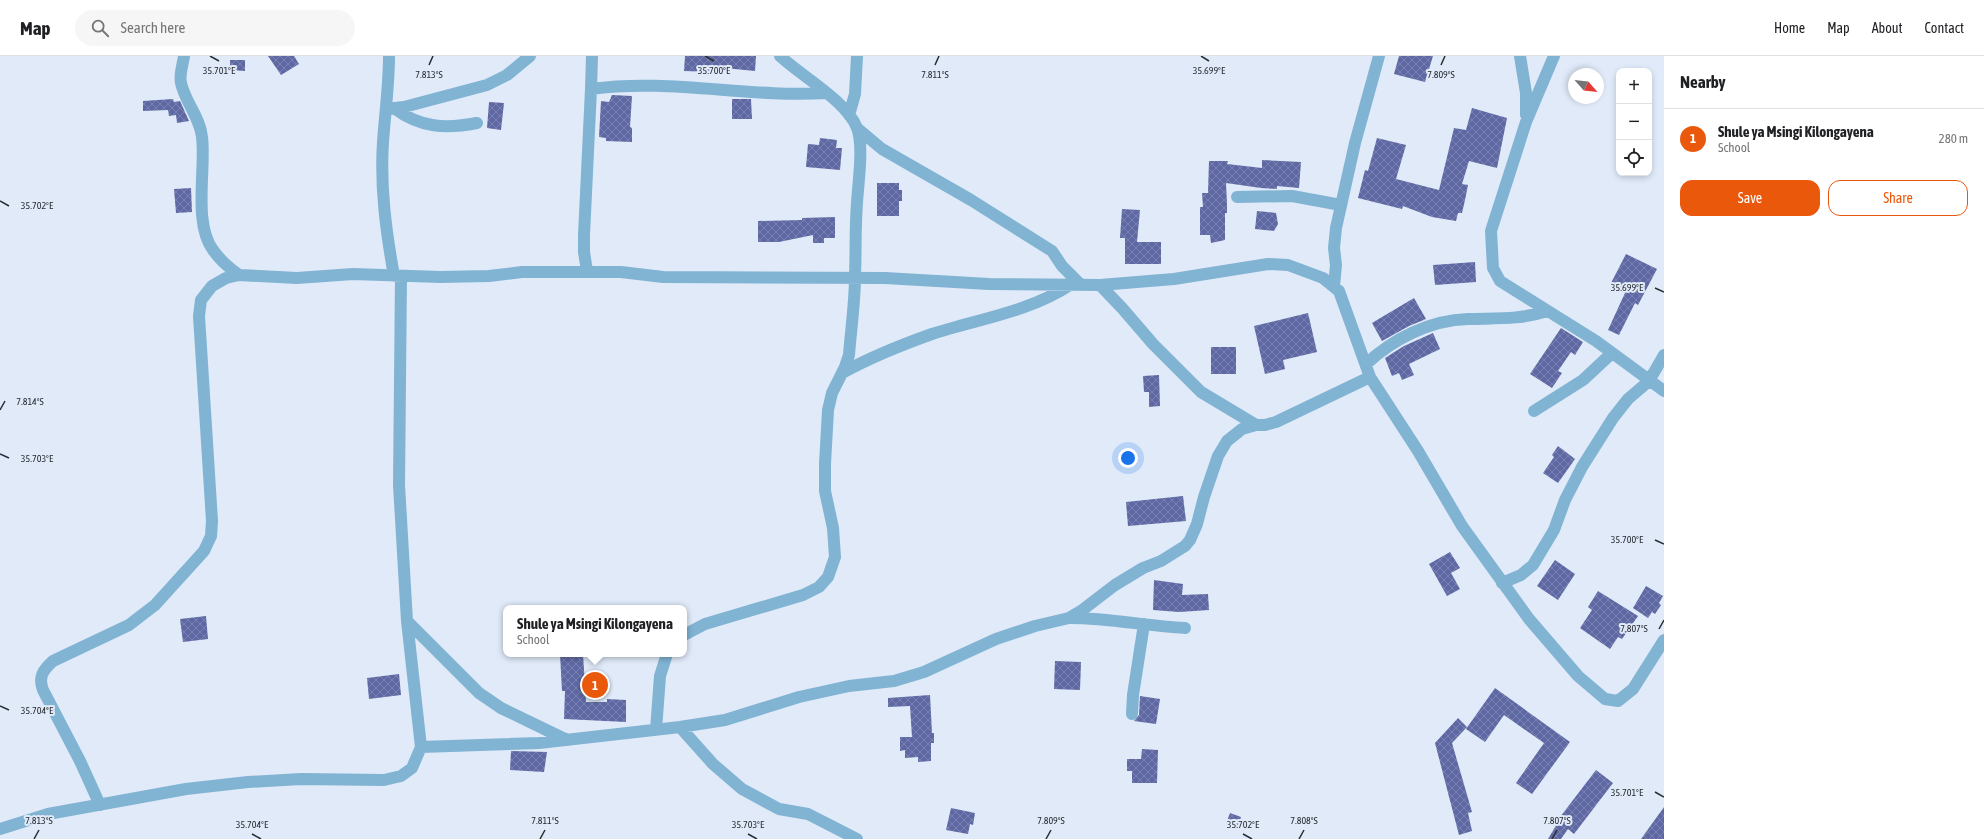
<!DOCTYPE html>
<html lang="en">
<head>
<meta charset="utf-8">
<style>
	:root { --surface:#fff; --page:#f6f6f6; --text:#202124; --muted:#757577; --line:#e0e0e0; --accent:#ea580c }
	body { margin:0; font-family:"Asap Condensed",sans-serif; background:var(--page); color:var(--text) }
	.controls { position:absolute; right:12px; top:12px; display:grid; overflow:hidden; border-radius:8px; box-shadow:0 2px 6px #0003 }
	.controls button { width:36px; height:36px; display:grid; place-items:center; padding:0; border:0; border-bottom:1px solid var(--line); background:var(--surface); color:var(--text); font:20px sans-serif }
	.compass { position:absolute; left:1568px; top:12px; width:36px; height:36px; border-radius:50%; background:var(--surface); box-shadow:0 2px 6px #0003; rotate:117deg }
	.you { position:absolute; left:1128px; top:402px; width:14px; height:14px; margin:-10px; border:3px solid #fff; border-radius:50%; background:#1a73e8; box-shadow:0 0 0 6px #1a73e833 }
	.badge { display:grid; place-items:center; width:26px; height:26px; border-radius:50%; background:var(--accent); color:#fff; font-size:13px; font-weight:700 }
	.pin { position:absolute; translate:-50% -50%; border:2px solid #fff; box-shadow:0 1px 4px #0006 }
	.popup { position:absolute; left:503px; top:549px; width:184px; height:52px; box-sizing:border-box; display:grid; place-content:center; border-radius:8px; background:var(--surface); filter:drop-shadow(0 1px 3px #0005); font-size:13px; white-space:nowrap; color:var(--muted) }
	.popup b { font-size:15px; color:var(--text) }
	.popup::after { content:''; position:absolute; left:50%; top:100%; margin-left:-8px; border:8px solid transparent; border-top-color:var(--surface) }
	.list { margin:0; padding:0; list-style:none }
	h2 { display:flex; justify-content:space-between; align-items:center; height:52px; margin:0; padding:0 16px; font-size:17px }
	h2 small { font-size:13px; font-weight:400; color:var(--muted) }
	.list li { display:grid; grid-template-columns:26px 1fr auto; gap:12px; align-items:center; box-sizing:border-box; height:60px; padding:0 16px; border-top:1px solid var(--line) }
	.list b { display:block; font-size:15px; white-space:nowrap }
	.list p { margin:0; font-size:13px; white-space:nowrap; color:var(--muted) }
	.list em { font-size:13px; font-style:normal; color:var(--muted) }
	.actions { display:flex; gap:8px; padding:12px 16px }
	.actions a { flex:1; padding:9px 0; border:1px solid var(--accent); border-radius:12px; text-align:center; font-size:14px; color:var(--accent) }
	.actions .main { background:var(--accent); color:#fff }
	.icon { flex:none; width:22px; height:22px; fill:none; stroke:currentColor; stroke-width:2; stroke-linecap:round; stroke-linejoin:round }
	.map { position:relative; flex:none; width:1664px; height:783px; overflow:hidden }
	header { display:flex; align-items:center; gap:24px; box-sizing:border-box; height:56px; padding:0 20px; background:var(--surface); border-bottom:1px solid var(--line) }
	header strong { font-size:19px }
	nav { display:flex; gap:22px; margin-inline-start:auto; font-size:14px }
	.search { width:280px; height:36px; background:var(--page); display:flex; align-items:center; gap:10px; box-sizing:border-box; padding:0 14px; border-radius:22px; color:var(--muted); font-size:15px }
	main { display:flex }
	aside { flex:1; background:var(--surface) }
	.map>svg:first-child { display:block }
	.building { fill:url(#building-cross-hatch) }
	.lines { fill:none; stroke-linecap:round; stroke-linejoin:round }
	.street { stroke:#81b3d3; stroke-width:12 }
	.ticks { fill:none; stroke:#292d33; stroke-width:1.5 }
	.ticks-label { font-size:10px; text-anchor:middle; fill:#292d33; stroke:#e0eaf9; stroke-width:4; stroke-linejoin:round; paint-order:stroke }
</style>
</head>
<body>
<header>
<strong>Map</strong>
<div class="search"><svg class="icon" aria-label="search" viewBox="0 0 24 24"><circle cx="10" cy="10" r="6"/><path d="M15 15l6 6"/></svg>Search here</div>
<nav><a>Home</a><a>Map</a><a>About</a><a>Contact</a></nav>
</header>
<main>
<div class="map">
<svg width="1664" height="783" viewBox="0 0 1664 783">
	<defs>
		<pattern id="building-cross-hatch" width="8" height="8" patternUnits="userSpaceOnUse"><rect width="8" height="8" fill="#5d68a4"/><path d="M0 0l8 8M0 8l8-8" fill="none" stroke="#7a82ad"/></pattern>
	</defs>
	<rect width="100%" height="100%" fill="#e0eaf9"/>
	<path class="building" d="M268,0h26l5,8 -18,11z
		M685,0h71l-1,15 -41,-4v5l-30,-1z
		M1399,0h34l-8,26 -31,-8z
		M230,4h15v11l-15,-1z
		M612,39l20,1 -2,31 2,1v14l-26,-1v-3l-7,-1 2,-36 8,1z
		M173,43l1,3 6,-1 9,20 -12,2 -1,-8 -7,1 -1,-6 -25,1v-10z
		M732,43h19l1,20h-20z
		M489,46l15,1 -3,27 -14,-2z
		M1472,52l35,10 -10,50 -28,-7 -7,23 6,1 -3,15 -3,13h-4l-2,8 -24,-4 -29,-11 -1,3 -44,-11 7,-28 3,1 9,-33 29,7 -10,34 43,11 15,-62 12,2z
		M820,82l17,2 -1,8h6l-2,22 -34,-3 2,-23 11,1z
		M1262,104l39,2 -2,26 -22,-2v3l-16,-1 -35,-5 1,21v9h-2v27l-14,3 -1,-8h-10v-28h3l-1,-14h6l1,-32h19l-1,3 35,4z
		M877,127h22v7h3v11h-3v15h-22z
		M191,132l1,24 -16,1 -2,-24z
		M1122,153l18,1 -3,32h24v22h-36v-26h-5z
		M1257,155l19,2 2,11 -4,7 -19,-2z
		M835,161v21h-11v5h-11v-8l-34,7h-21v-21l44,-1v-2z
		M1626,198l31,15 -19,36 -3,-2 -16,32 -11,-5 17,-37 -15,-8z
		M1475,206l1,20 -41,3 -2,-20z
		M1414,242l12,21 -17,7 -27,15 -10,-18z
		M1308,257l9,39 -34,8 2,9 -20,5 -11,-48z
		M1561,272l22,14 -8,13 -4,-3 -13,19 4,2 -10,15 -22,-14z
		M1433,277l7,16 -31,15 5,11 -12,5 -3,-7 -7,3 -7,-18 19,-12z
		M1211,291h25v27h-25z
		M1159,319l1,31 -11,1v-15h-5l-1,-16z
		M1558,390l17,13 -17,24 -15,-10 11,-16 -2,-2z
		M1183,440l3,25 -58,5 -2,-24z
		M1450,496l10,16 -9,5 9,16 -13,7 -18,-32z
		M1555,504l20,14 -17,26 -21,-14z
		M1154,524l29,4 -1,11 26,-1 1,16 -30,2 -26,-2z
		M1646,530l17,10 -4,7 2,2 -6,9 -3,-2 -4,6 -15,-10z
		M1598,535l40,25 -16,23 -4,-2 -8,12 -30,-21 12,-18 -4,-3z
		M206,560l2,23 -25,3 -3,-23z
		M560,598h23l3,48h21v-3l19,1v22l-62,-3 1,-28h-3z
		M1055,605l26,1 -1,28 -26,-1z
		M399,618l2,21 -32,4 -2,-21z
		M1495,632l75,54 -38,52 -16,-11 28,-40 -40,-28 -19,27 -19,-13z
		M930,639l2,38h2v10h-3v18l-13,1v-5l-13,1v-8l-5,1v-14h12l-2,-31 -22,1v-9z
		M1140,640l20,3 -4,25 -22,-3 5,-6z
		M1458,662l9,9 -15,16 20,69 -4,1 4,18 -13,4 -24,-92z
		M1142,693l16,1 -1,33h-25v-12h-5v-12h14z
		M511,695l36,1 -3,20 -34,-2z
		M1596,714l17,13 -39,51 -6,-5 -7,10h-13l10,-17 -1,-1z
		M1664,751v32h-23z
		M951,752l24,5 -2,12 -3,-1 -2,10 -22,-4z
		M1230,757l11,4 -4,11 -11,-4z"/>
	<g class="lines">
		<path class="street" d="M184,0c-1,8 -5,19 -3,27 4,19 19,34 21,54 4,32 -9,86 11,113 7,10 16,18 26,25
			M389,0c0,29 -4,57 -6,86 -3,45 3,89 11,134
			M1520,0l6,37v22
			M1554,0l-28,66 -35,109 2,37 7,13 96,60 68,50
			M591,33c78,-11 157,9 235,4
			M394,52c26,20 52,21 83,15
			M386,53l18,-2 83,-22 20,-10 23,-19
			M849,59l6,-21 2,-38
			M857,72l25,21 89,51 81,51 10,15 19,19
			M1237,141l55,-1 49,9
			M587,215l-3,-19v-17l7,-146 1,-33
			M1100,229l22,23 31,36 48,48 55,33h9l11,-3 94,-45
			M1334,230l2,-21 -2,-17 2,-20 19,-85 24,-87
			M1366,308c27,-25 64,-44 102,-45 27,-1 52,1 79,-8
			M842,317c29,-16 59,-28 90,-39 46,-15 97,-22 138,-49
			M1534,355l49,-31 29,-27
			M1502,527l19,-8 12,-10 21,-35 11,-30 17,-33 31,-49 15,-19 21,-18 15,-26
			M1071,562c38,0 75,8 114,10
			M407,565l72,72 22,15 66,32
			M684,579l21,-11 98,-29 16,-8 9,-10 7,-20 -2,-29 -8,-37v-27l3,-54 4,-17 13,-26 4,-12c2,-26 6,-53 6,-79 1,-24 0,-48 2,-73 1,-19 7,-58 0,-75 -10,-27 -56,-52 -77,-72
			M1132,658l1,-19 11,-71
			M680,671l33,37 29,25 37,20 29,5 49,25
			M656,674l4,-54 7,-22
			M421,691l118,-4 141,-16 45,-7 74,-23 50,-11 45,-5 30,-9 72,-33 39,-13 34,-8 12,-7 34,-26 28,-17 18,-7 24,-15 5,-6 7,-16 7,-27 14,-41 9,-15 15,-12 14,-4
			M100,749l-20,-44 -37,-71c-5,-13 0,-20 10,-29l76,-36 26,-20 49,-54 7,-15 1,-15 -13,-205 2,-16 11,-14 14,-8 13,-3 58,3 56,-4 87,3 49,-1 33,-4h99l42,5 222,1 104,6 111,1 74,-6 94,-15 20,1 35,13 16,13 31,86 48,74 44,75 67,93 49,57 27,23 13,2 15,-12 31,-49
			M0,773l48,-15 138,-25 62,-7 53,-3 83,1 17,-4 11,-8 9,-21 -14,-126 -8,-136 2,-209"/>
	</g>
	<path class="ticks" d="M210,0l9,5M705,0l9,5M1201,0l8,5M429,9l4,-9M935,9l4,-9M1441,9l4,-9M0,145l9,5M1655,232l9,4M0,354l5,-9M0,398l9,4M1655,484l9,4M1659,573l5,-9M0,650l9,4M1655,736l9,5M252,778l9,5M748,778l9,5M1243,778l9,5M34,783l5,-9M540,783l5,-9M1046,783l5,-9M1299,783l5,-9M1552,783l5,-9"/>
	<g class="ticks-label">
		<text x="219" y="18">35.701°E</text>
		<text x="714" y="18">35.700°E</text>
		<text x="1209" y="18">35.699°E</text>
		<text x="429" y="22">7.813°S</text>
		<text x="935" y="22">7.811°S</text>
		<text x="1441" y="22">7.809°S</text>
		<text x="37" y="153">35.702°E</text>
		<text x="1627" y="235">35.699°E</text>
		<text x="30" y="349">7.814°S</text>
		<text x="37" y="406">35.703°E</text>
		<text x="1627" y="487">35.700°E</text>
		<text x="1634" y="576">7.807°S</text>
		<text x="37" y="658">35.704°E</text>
		<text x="1627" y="740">35.701°E</text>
		<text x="39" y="768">7.813°S</text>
		<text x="545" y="768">7.811°S</text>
		<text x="1051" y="768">7.809°S</text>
		<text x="1304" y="768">7.808°S</text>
		<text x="1557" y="768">7.807°S</text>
		<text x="252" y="772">35.704°E</text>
		<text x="748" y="772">35.703°E</text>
		<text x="1243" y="772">35.702°E</text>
	</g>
</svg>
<div class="controls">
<button>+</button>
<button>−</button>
<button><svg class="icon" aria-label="locate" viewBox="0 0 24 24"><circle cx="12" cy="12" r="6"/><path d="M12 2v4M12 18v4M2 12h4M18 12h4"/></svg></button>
</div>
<svg class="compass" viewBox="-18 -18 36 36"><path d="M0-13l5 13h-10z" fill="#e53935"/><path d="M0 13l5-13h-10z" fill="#757577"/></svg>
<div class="you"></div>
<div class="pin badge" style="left:595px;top:629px">1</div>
<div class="popup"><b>Shule ya Msingi Kilongayena</b>School</div>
</div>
<aside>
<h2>Nearby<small></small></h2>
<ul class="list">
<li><span class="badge">1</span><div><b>Shule ya Msingi Kilongayena</b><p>School</p></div><em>280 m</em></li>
</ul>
<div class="actions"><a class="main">Save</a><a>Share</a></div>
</aside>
</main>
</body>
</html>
